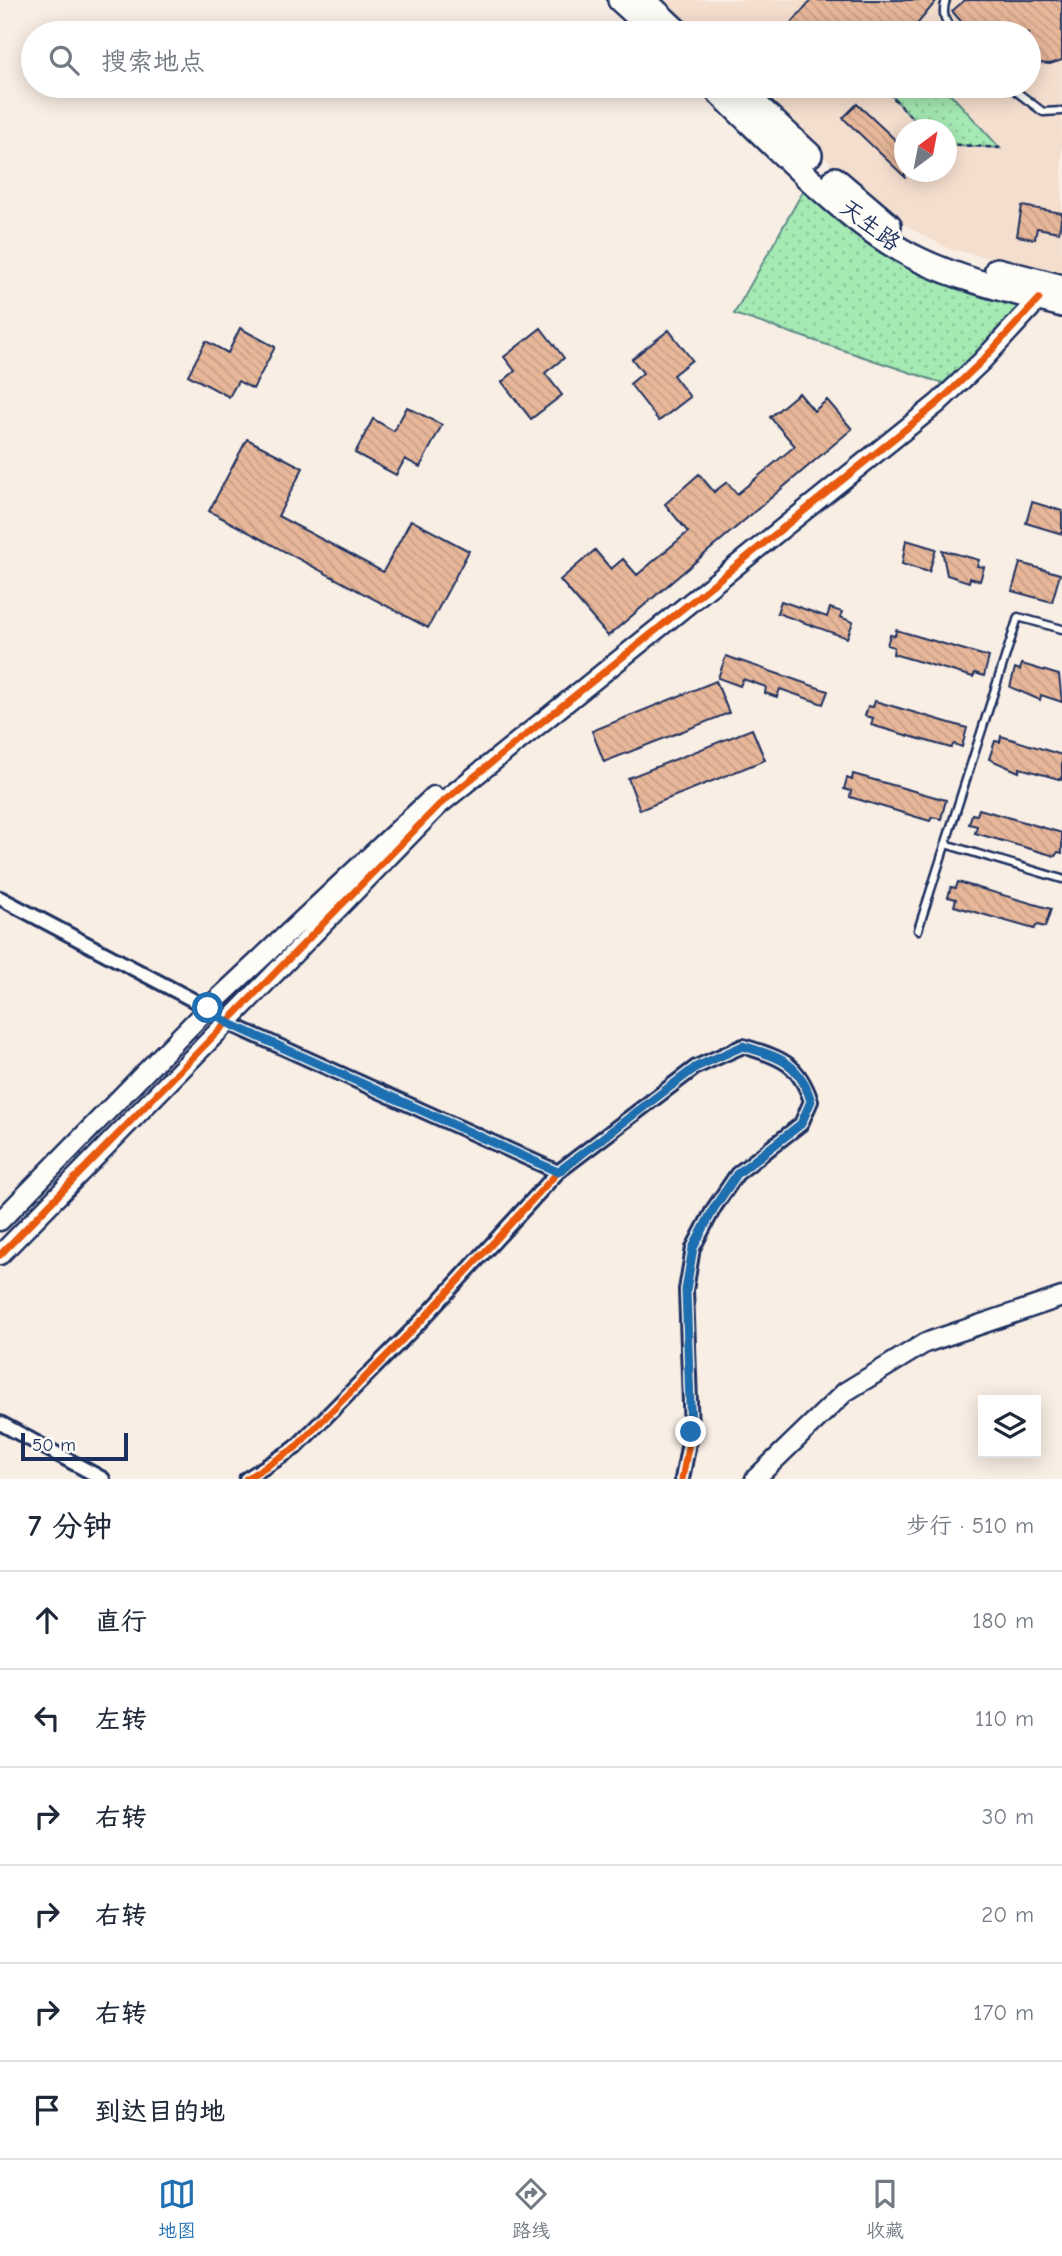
<!DOCTYPE html>
<html lang="zh">
<head>
<meta charset="utf-8">
<style>
	:root { --surface:#fff; --page:#f2f2f3; --text:#1f2937; --muted:#747a83; --line:#e0e1e3; --accent:#1f6fb2 }
	body { margin:0; font-family:"Comic Neue","LXGW WenKai TC",sans-serif; background:var(--page); color:var(--text) }
	.controls { position:absolute; right:21px; bottom:21px; display:grid; overflow:hidden; border-radius:0px; box-shadow:0 4px 18px #0003 }
	.controls button { width:63px; height:63px; display:grid; place-items:center; padding:0; border:0; border-bottom:2px solid var(--line); background:var(--surface); color:var(--text); font:35px sans-serif }
	.compass { position:absolute; left:894px; top:119px; width:63px; height:63px; border-radius:50%; background:var(--surface); box-shadow:0 4px 18px #0003; rotate:32deg }
	.scale { position:absolute; left:21px; bottom:18px; width:107px; box-sizing:border-box; padding-left:7px; border:4px solid #1b2f5e; border-top:0; font-size:19px; line-height:24px; white-space:nowrap; color:#1b2f5e; -webkit-text-stroke:5px #fdfcf7; paint-order:stroke }
	.stop { position:absolute; width:21px; height:21px; margin:-16px; border:5px solid #1f6fb2; border-radius:50%; background:#fff }
	.stop.end { background:#1f6fb2; border-color:#fff; box-shadow:0 2px 7px #0008 }
	.list { margin:0; padding:0; list-style:none }
	h2 { display:flex; justify-content:space-between; align-items:center; height:91px; margin:0; padding:0 28px; font-size:30px }
	h2 small { font-size:23px; font-weight:400; color:var(--muted) }
	.list li { display:grid; grid-template-columns:46px 1fr auto; gap:21px; align-items:center; box-sizing:border-box; height:98px; padding:0 28px; border-top:2px solid var(--line) }
	.list b { display:block; font-size:26px; white-space:nowrap }
	.list em { font-size:23px; font-style:normal; color:var(--muted) }
	.icon { flex:none; width:38px; height:38px; fill:none; stroke:currentColor; stroke-width:2; stroke-linecap:round; stroke-linejoin:round }
	.map { position:relative; flex:none; width:1062px; height:1479px; overflow:hidden }
	.search { position:absolute; background:var(--surface); box-shadow:0 4px 18px #0003; left:21px; right:21px; top:21px; height:77px; display:flex; align-items:center; gap:18px; box-sizing:border-box; padding:0 24px; border-radius:38px; color:var(--muted); font-size:26px }
	.sheet { height:679px; background:var(--surface) }
	nav { display:flex; justify-content:space-around; align-items:center; box-sizing:border-box; height:98px; border-top:2px solid var(--line); background:var(--surface); font-size:19px; color:var(--muted) }
	nav a { display:grid; justify-items:center; gap:4px }
	nav .on { color:var(--accent) }
	.map>svg:first-child { display:block }
	.built { fill:#f4dece; fill-rule:evenodd }
	.green { fill:url(#green-dots); stroke:#608c88; stroke-width:2 }
	.building { fill:url(#building-back-hatch); stroke:#1b2f5e; stroke-width:2 }
	.lines { fill:none; stroke-linecap:round; stroke-linejoin:round }
	.lane-casing { stroke:#1b2f5e; stroke-width:11 }
	.street-casing { stroke:#1b2f5e; stroke-width:18 }
	.secondary-casing { stroke:#1b2f5e; stroke-width:23 }
	.highway-casing { stroke:#1b2f5e; stroke-width:28 }
	.path { stroke:#1b2f5e; stroke-width:2.5; stroke-dasharray:5 5; stroke-linecap:butt }
	.lane { stroke:#fdfcf7; stroke-width:6 }
	.street { stroke:#fdfcf7; stroke-width:12 }
	.secondary { stroke:#fdfcf7; stroke-width:18 }
	.highway { stroke:#fdfcf7; stroke-width:23 }
	.cycleway-casing { stroke:#fdfcf7; stroke-width:11 }
	.cycleway { stroke:#e8590c; stroke-width:7 }
	.route { stroke:#1f6fb2; stroke-width:9 }
	.labels { text-anchor:middle; dominant-baseline:central; stroke-width:6; stroke-linejoin:round; paint-order:stroke }
	.street-label { font-size:23px; fill:#1b2f5e; stroke:#fdfcf7 }
</style>
</head>
<body>
<div class="map">
<svg width="1062" height="1479" viewBox="0 0 1062 1479">
	<defs>
		<pattern id="green-dots" width="8" height="8" patternUnits="userSpaceOnUse" patternTransform="scale(1.75)"><rect width="8" height="8" fill="#a5e9b3"/><path d="M2 2h.1M6 6h.1" fill="none" stroke="#8dc89c" stroke-width="1.8" stroke-linecap="round"/></pattern>
		<pattern id="building-back-hatch" width="6" height="6" patternUnits="userSpaceOnUse" patternTransform="scale(1.75)"><rect width="6" height="6" fill="#e8b799"/><path d="M-1 5l2 2M0 0l6 6M5-1l2 2" fill="none" stroke="#c69e86"/></pattern>
	</defs>
	<rect width="100%" height="100%" fill="#f9eee4"/>
	<filter id="ink" filterUnits="userSpaceOnUse"><feTurbulence type="fractalNoise" baseFrequency=".0143" numOctaves="2"/><feDisplacementMap in="SourceGraphic" scale="14" xChannelSelector="R" yChannelSelector="G"/><feConvolveMatrix kernelMatrix="1 2 1 2 8 2 1 2 1" color-interpolation-filters="sRGB"/></filter>
	<g filter="url(#ink)">
		<path class="built" d="M656,0h406v273l-113,-24 -61,-33 -140,-130h281v-53h-338zM904,130h42v42h-42z"/>
		<path class="green" d="M889,86h65l-6,5 52,57 -53,-4 -1,-14 -23,-1 -36,-38z
			M811,177l76,64 152,58 -85,88 -220,-73z"/>
		<path class="building" d="M811,0h126l-27,33h-113l-8,-7z
			M965,0h97v60l-12,4 -21,-2v-29h-58l-19,-22z
			M857,104l48,45v28l-62,-59z
			M1022,206l40,7 -3,19 -22,-4 -2,11 -18,-3z
			M240,328l35,19 -22,42 -15,-8 -9,16 -41,-22 18,-34 22,12z
			M541,328l23,30 -19,15 17,22 -31,24 -29,-37 13,-11 -11,-14z
			M669,330l23,30 -19,15 17,22 -31,24 -29,-37 13,-11 -11,-14z
			M799,393l15,18 13,-11 25,29 -244,207 -48,-56 35,-30 16,19 12,-10 14,16 51,-43 -23,-28 34,-30 15,18 13,-10 10,12 58,-48 -25,-29z
			M407,407l35,18 -22,42 -15,-8 -9,16 -41,-22 18,-34 21,12z
			M247,439l56,29 -25,48 105,56 28,-52 58,31 -41,77 -219,-117z
			M1032,502l30,9v23l-36,-11z
			M906,540l30,9 -7,23 -27,-8z
			M942,550l37,10 -2,6 7,1 -4,14 -10,-3 -1,4 -22,-7z
			M1020,563l40,11 -8,28 -40,-11z
			M781,601l46,16 3,-9 12,4 -2,5 13,5 -6,16 -70,-25z
			M896,630l93,27 -5,19 -9,-3 -2,4 -80,-23 1,-7 -7,-2 3,-10 5,1z
			M726,656l102,35 -5,13 -43,-15 -3,8 -12,-4 1,-6 -23,-8 -3,7 -22,-8z
			M1022,664l37,11 3,27 -21,-7 -1,5 -30,-13 5,-19 5,2z
			M716,681l13,32 -125,49 -12,-31z
			M875,701l92,27 -5,19 -8,-3 -3,4 -80,-23 2,-7 -8,-2 3,-10 5,1z
			M752,729l13,31 -125,50 -12,-32z
			M1001,736l61,19v25l-42,-12 -1,4 -30,-13 6,-18 5,1z
			M853,774l93,26 -5,19 -9,-2 -2,4 -80,-24 1,-6 -7,-2 3,-11 5,2z
			M979,809l83,24v20l-4,-1 -3,4 -80,-23 2,-7 -8,-2 3,-10 5,1z
			M958,882l93,27 -6,18 -8,-2 -3,4 -80,-23 2,-7 -8,-2 3,-10 5,1z"/>
		<g class="lines">
			<defs>
				<path id="lane" d="M946,0c-5,14 -1,23 9,33
					M1009,86l34,26 19,-1
					M945,844l117,35
					M918,930l100,-313 44,12"/>
				<path id="street" d="M0,898l208,110 20,15 330,149
					M0,1423l103,56
					M246,1479l49,-31 128,-129 135,-147 138,-105 47,-21c38,12 55,16 68,55l-10,23 -64,50 -23,34 -21,40 -7,42 5,142 -9,47"/>
				<path id="secondary" d="M0,1221l208,-213 226,-212
					M0,1255l439,-450 499,-402 43,-41 58,-63
					M755,1479l90,-87 80,-49 137,-46"/>
				<path id="highway" d="M620,0l36,33
					M644,0l35,33
					M712,86c58,54 137,141 208,174 44,21 95,32 142,45
					M736,86l74,69
					M835,179l54,46
					M997,270l65,17"/>
			</defs>
			<use href="#lane" class="lane-casing"/>
			<use href="#street" class="street-casing"/>
			<use href="#secondary" class="secondary-casing"/>
			<use href="#highway" class="highway-casing"/>
			<path class="path" d="M887,91l36,39
				M946,144l54,4"/>
			<use href="#lane" class="lane"/>
			<use href="#street" class="street"/>
			<use href="#secondary" class="secondary"/>
			<use href="#highway" class="highway"/>
			<defs>
				<path id="cycleway" d="M0,1255l439,-450 499,-402 43,-41 58,-63
					M246,1479l49,-31 128,-129 135,-147 138,-105 47,-21c38,12 55,16 68,55l-10,23 -64,50 -23,34 -21,40 -7,42 5,142 -9,47"/>
			</defs>
			<use href="#cycleway" class="cycleway-casing"/>
			<use href="#cycleway" class="cycleway"/>
		</g>
	</g>
	<g class="lines" filter="url(#ink)">
		<path class="route" d="M208,1008l20,15 330,149 138,-105 47,-21c38,12 56,16 68,55l-10,23 -64,50 -23,34 -21,40 -7,42 5,142"/>
	</g>
	<g class="labels">
		<g class="street-label">
			<text transform="translate(870 225) rotate(37)">天生路</text>
		</g>
	</g>
</svg>
<div class="controls">
<button><svg class="icon" aria-label="layers" viewBox="0 0 24 24"><path d="M12 4l9 5-9 5-9-5zM3 14l9 5 9-5"/></svg></button>
</div>
<svg class="compass" viewBox="-18 -18 36 36"><path d="M0-13l5 13h-10z" fill="#e53935"/><path d="M0 13l5-13h-10z" fill="#747a83"/></svg>
<div class="scale">50 m</div>
<div class="stop" style="left:208px;top:1008px"></div>
<div class="stop end" style="left:691px;top:1432px"></div>
<div class="search"><svg class="icon" aria-label="search" viewBox="0 0 24 24"><circle cx="10" cy="10" r="6"/><path d="M15 15l6 6"/></svg>搜索地点</div>
</div>
<section class="sheet">
<h2>7 分钟<small>步行 · 510 m</small></h2>
<ul class="list">
<li><svg class="icon" aria-label="ahead" viewBox="0 0 24 24"><path d="M12 20V5M6 11l6-6 6 6"/></svg><div><b>直行</b></div><em>180 m</em></li>
<li><svg class="icon" aria-label="left" viewBox="0 0 24 24"><path d="M17 20v-9H6M10 6l-5 5 5 5"/></svg><div><b>左转</b></div><em>110 m</em></li>
<li><svg class="icon" aria-label="right" viewBox="0 0 24 24"><path d="M7 20v-9h11M14 6l5 5-5 5"/></svg><div><b>右转</b></div><em>30 m</em></li>
<li><svg class="icon" aria-label="right" viewBox="0 0 24 24"><path d="M7 20v-9h11M14 6l5 5-5 5"/></svg><div><b>右转</b></div><em>20 m</em></li>
<li><svg class="icon" aria-label="right" viewBox="0 0 24 24"><path d="M7 20v-9h11M14 6l5 5-5 5"/></svg><div><b>右转</b></div><em>170 m</em></li>
<li><svg class="icon" aria-label="arrive" viewBox="0 0 24 24"><path d="M6 21V4h12l-3 4 3 4H6"/></svg><div><b>到达目的地</b></div></li>
</ul>
</section>
<nav>
<a class="on"><svg class="icon" aria-label="map" viewBox="0 0 24 24"><path d="M3 6l6-2 6 2 6-2v14l-6 2-6-2-6 2zM9 4v14M15 6v14"/></svg>地图</a>
<a><svg class="icon" aria-label="directions" viewBox="0 0 24 24"><path d="M12 3l9 9-9 9-9-9zM9 14v-3h6M13 9l2 2-2 2"/></svg>路线</a>
<a><svg class="icon" aria-label="saved" viewBox="0 0 24 24"><path d="M7 4h10v16l-5-4-5 4z"/></svg>收藏</a>
</nav>
</body>
</html>
